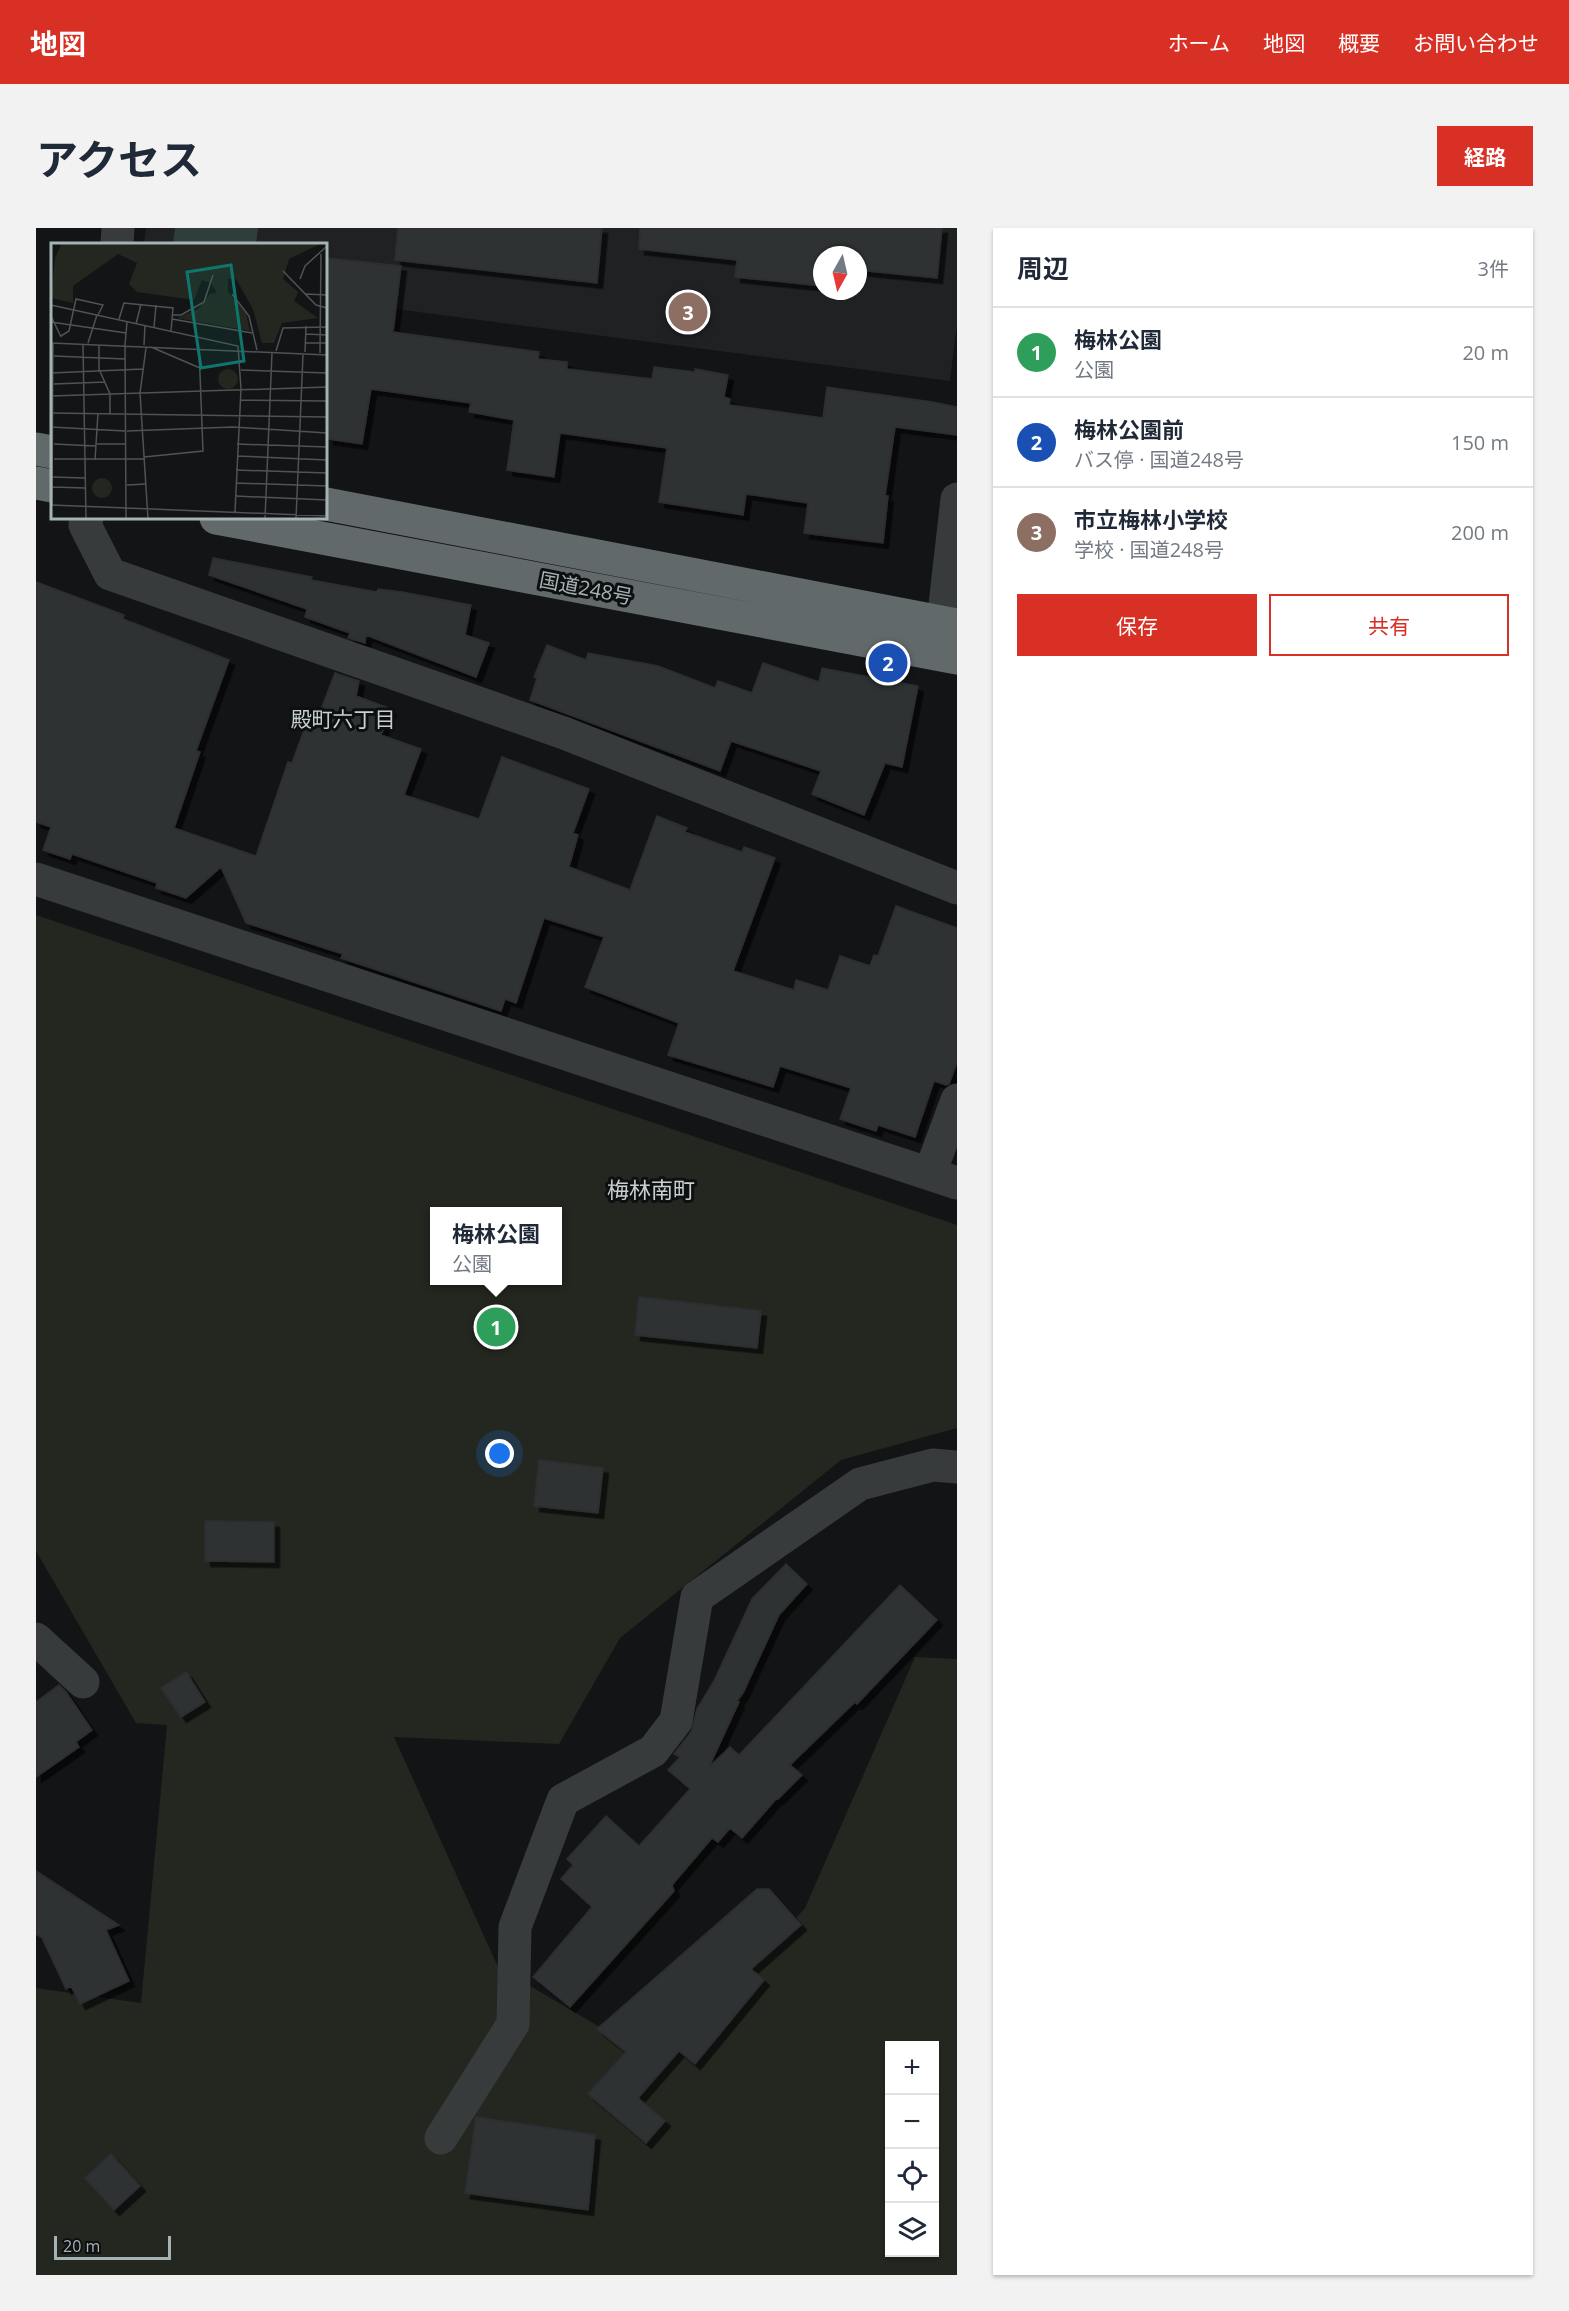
<!DOCTYPE html>
<html lang="ja">
<head>
<meta charset="utf-8">
<style>
	:root { --surface:#fff; --page:#f2f2f3; --text:#1f2937; --muted:#747a83; --line:#e0e1e3; --accent:#d93025 }
	body { margin:0; font-family:"Open Sans","Noto Sans JP",sans-serif; background:var(--page); color:var(--text) }
	.controls { position:absolute; right:18px; bottom:18px; display:grid; overflow:hidden; border-radius:0px; box-shadow:0 2px 4px #0004 }
	.controls button { width:54px; height:54px; display:grid; place-items:center; padding:0; border:0; border-bottom:2px solid var(--line); background:var(--surface); color:var(--text); font:30px sans-serif }
	.compass { position:absolute; left:777px; top:18px; width:54px; height:54px; border-radius:50%; background:var(--surface); box-shadow:0 2px 4px #0004; rotate:188deg }
	.scale { position:absolute; left:18px; bottom:15px; width:117px; box-sizing:border-box; padding-left:6px; border:3px solid #a6b3b4; border-top:0; font-size:16px; line-height:21px; white-space:nowrap; color:#a6b3b4; -webkit-text-stroke:4px #0e0f10; paint-order:stroke }
	.you { position:absolute; left:464px; top:1226px; width:21px; height:21px; margin:-15px; border:4px solid #fff; border-radius:50%; background:#1a73e8; box-shadow:0 0 0 9px #1a73e833 }
	.badge { display:grid; place-items:center; width:39px; height:39px; border-radius:50%; background:var(--accent); color:#fff; font-size:20px; font-weight:700 }
	.pin { position:absolute; translate:-50% -50%; border:3px solid #fff; box-shadow:0 2px 6px #0006 }
	.popup { position:absolute; left:394px; top:979px; width:132px; height:78px; box-sizing:border-box; display:grid; place-content:center; border-radius:0px; background:var(--surface); filter:drop-shadow(0 2px 4px #0005); font-size:20px; white-space:nowrap; color:var(--muted) }
	.popup b { font-size:22px; color:var(--text) }
	.popup::after { content:''; position:absolute; left:50%; top:100%; margin-left:-12px; border:12px solid transparent; border-top-color:var(--surface) }
	.list { margin:0; padding:0; list-style:none }
	h2 { display:flex; justify-content:space-between; align-items:center; height:78px; margin:0; padding:0 24px; font-size:26px }
	h2 small { font-size:20px; font-weight:400; color:var(--muted) }
	.list li { display:grid; grid-template-columns:39px 1fr auto; gap:18px; align-items:center; box-sizing:border-box; height:90px; padding:0 24px; border-top:2px solid var(--line) }
	.list b { display:block; font-size:22px; white-space:nowrap }
	.list p { margin:0; font-size:20px; white-space:nowrap; color:var(--muted) }
	.list em { font-size:20px; font-style:normal; color:var(--muted) }
	.actions { display:flex; gap:12px; padding:18px 24px }
	.actions a { flex:1; padding:14px 0; border:2px solid var(--accent); border-radius:0px; text-align:center; font-size:21px; color:var(--accent) }
	.actions .main { background:var(--accent); color:#fff }
	.icon { flex:none; width:33px; height:33px; fill:none; stroke:currentColor; stroke-width:2; stroke-linecap:round; stroke-linejoin:round }
	.map { position:relative; flex:none; width:921px; height:2047px; overflow:hidden; border-radius:0px }
	header { display:flex; align-items:center; gap:36px; box-sizing:border-box; height:84px; padding:0 30px; background:var(--accent); color:#fff }
	header strong { font-size:28px }
	nav { display:flex; gap:33px; margin-inline-start:auto; font-size:21px }
	.intro { display:flex; align-items:center; justify-content:space-between; box-sizing:border-box; height:144px; padding:0 36px }
	h1 { margin:0; font-size:42px }
	.button { padding:15px 27px; border-radius:0px; background:var(--accent); color:#fff; font-size:21px; font-weight:700 }
	main { display:flex; gap:36px; padding:0 36px }
	aside { flex:1; background:var(--surface); border-radius:0px; box-shadow:0 2px 4px #0004 }
	.map>svg:first-child { display:block }
	.built { fill:#1f2122; fill-rule:evenodd }
	.green { fill:#242720; fill-rule:evenodd }
	.water { fill:#303e3b }
	.building { fill:#2e3031; stroke:#2d2f31; stroke-width:1.5; filter:url(#shadow) }
	.lines { fill:none; stroke-linecap:round; stroke-linejoin:round }
	.street { stroke:#373b3b; stroke-width:33 }
	.highway { stroke:#61696a; stroke-width:33 }
	.labels { text-anchor:middle; dominant-baseline:central; stroke-width:6; stroke-linejoin:round; paint-order:stroke }
	.street-label { font-size:20px; fill:#a6b3b4; stroke:#0e0f10 }
	.neighbourhood-label { font-size:21px; fill:#c7d0d0; stroke:#0e0f10 }
	.quarter-label { font-size:22px; fill:#c7d0d0; stroke:#0e0f10 }
	.inset-road { fill:none; stroke:#4e5455; stroke-width:1.5 }
	.view { fill:#0f766e; fill-opacity:0.15; stroke:#0f766e; stroke-width:3 }
	.inset-edge { fill:none; stroke:#a6b3b4; stroke-width:3 }
</style>
</head>
<body>
<header>
<strong>地図</strong>
<nav><a>ホーム</a><a>地図</a><a>概要</a><a>お問い合わせ</a></nav>
</header>
<div class="intro"><h1>アクセス</h1><a class="button">経路</a></div>
<main>
<div class="map">
<svg width="921" height="2047" viewBox="0 0 921 2047">
	<defs>
		<filter id="shadow"><feDropShadow dx="5.5" dy="5.5" stdDeviation="0" flood-color="#0009"/></filter>
	</defs>
	<rect width="100%" height="100%" fill="#131415"/>
	<path class="built" d="M110,0h811v96l-7,57 -624,-81v-56h-182zM786,27h36v36h-36z"/>
	<path class="green" d="M0,687l921,310v203l-116,32 -221,178 -61,106 -165,-7 104,230 168,99 139,-158 110,-251 42,2v616h-921v-287l105,15 26,-278 -31,-2 -100,-172zM398,984h124v68h-124zM854,1818h44v206h-44z"/>
	<path class="water" d="M139,0h83l-2,16h-59l-24,-2z"/>
	<path class="building" d="M362,0h204l-5,55 -202,-23z
		M604,0h302l-5,50 -79,-8v-15h-36v31l-87,-9 2,-17 -98,-11z
		M290,30l75,8 -8,66 146,20 -1,7 29,3v7l85,10 2,-12 41,5v-3l33,6 -4,22 6,2 -1,6 94,13 4,-31 105,15 25,5v28l-62,-8 -10,69h3l-5,47 -79,-10 4,-30 -62,-9 -3,21 -84,-13 8,-54 -107,-15 -6,44 -47,-7 7,-50 -45,-8 2,-9 -100,-14 -9,55 -34,-5 -2,-16z
		M177,330l99,19 -1,3 66,12 1,-3 24,3 69,13 -6,30 24,8 -13,34 -110,-42 -1,8 -17,-5 2,-5 -45,-16 2,-8 -98,-34z
		M0,354l88,33 -1,4 106,41 -33,91 4,1 -26,76 82,28 32,-94 4,1 12,-33 8,3 23,-60 24,8 -3,15 35,13 -10,26 40,14 -17,46 75,24 23,-62 87,32 -16,44 5,2 -9,32 61,23 27,-74 30,12 -2,4 57,20 2,-5 31,11 -42,113 61,19 2,-10 32,10 12,-34 30,10 4,-11 4,1 18,-50 61,22v134l-8,22 -3,1 -12,-4 -19,56 -37,-12 -2,6 -36,-12 11,-31 -71,-22 -7,21 -105,-32 11,-32 -94,-36 19,-50 -60,-19 -28,85 -11,-4 -4,12 -160,-53 2,-4 -97,-31 -25,-56 -35,31 -30,-10 1,-5 -85,-29 -2,5 -27,-9 8,-23 -15,-5z
		M511,417l39,15 2,-7 70,13 57,22 3,-7 34,12 11,-30 56,19 3,-14 96,18 -16,81 -17,-4 -21,52 -52,-21 9,-23 -90,-30 -11,30 -190,-71 7,-22 -3,-1z
		M603,1069l122,14 -4,37 -122,-13z
		M503,1232l64,8 -5,45 -64,-7z
		M169,1293l69,1v40l-69,-1z
		M750,1336l21,20 -28,31 -36,78 -6,8 2,1 -30,65 21,-20 9,8 161,-170 37,35 -80,84 -2,-2 -65,63 12,10 -24,24 -1,-1 -35,40 -12,-10 -12,14 -6,-4 -40,47 2,6 -104,116 -37,-30 59,-70 -31,-28 12,-14 -6,-6 39,-43 33,30 51,-57 -22,-19 12,-13 -6,-3 17,-22 6,-23 17,-28 38,-82z
		M150,1444l19,30 -24,15 -20,-29z
		M23,1457l7,7 26,38 -16,12 3,5 -43,30v-75z
		M0,1643l83,54 -13,5 23,51 -49,23 -9,-18 -5,3 -24,-51 -6,-4z
		M721,1661h12l32,36 -50,44 13,11 -69,84 -16,-13 -41,47 27,23 -19,22 -58,-49 38,-42 -29,-23z
		M440,1889l119,18 -7,75 -123,-17z
		M75,1926l29,32 -26,24 -29,-32z"/>
	<g class="lines">
		<path class="street" d="M81,16l1,-16
			M51,290l-2,7 25,49 454,159 393,155
			M907,394l14,-123
			M0,651l921,304
			M894,945l27,-73
			M0,1411l47,43
			M405,1910l72,-114 2,-97 48,-127 90,-49 23,-30 21,-124 163,-113 73,-19 24,2"/>
		<path class="highway" d="M0,221l16,3
			M0,255l16,3
			M290,276l631,121
			M180,290l741,140"/>
	</g>
	<g class="labels">
		<g class="street-label">
			<text transform="translate(550 360) rotate(11)">国道248号</text>
		</g>
		<g class="neighbourhood-label">
			<text x="307" y="491">殿町六丁目</text>
		</g>
		<g class="quarter-label">
			<text x="615" y="961">梅林南町</text>
		</g>
	</g>
	<g transform="translate(15 15)">
		<rect width="276" height="276" fill="#131415"/>
		<path d="M11,0h260l-33,16 -6,20 15,13 -4,9 24,17 -36,5 -8,20h-12l-9,-34 -17,-30h-8v13l18,21 4,18 -73,-13 21,-9 12,-15 7,-1 -6,-10 -9,-3 -8,20 -57,-8 -8,-8 8,-21 -19,-9 -45,32v17l-22,-5 4,-40zM167 136a10 10 0 1 1 20 0a10 10 0 1 1-20 0ZM41 245a10 10 0 1 1 20 0a10 10 0 1 1-20 0Z" fill="#242720"/>
		<path class="inset-road" d="M232,28l33,34 11,3M249,36l5,-13 22,-20M181,51l17,22 8,34M255,51l21,1M0,62l187,41 3,43 -6,123M122,72h8l23,-13 9,-27M0,73l10,21M68,76l5,-16 49,5 -2,23M121,76l80,14M0,79l75,11M85,81l5,-20M103,84l2,-22M255,91l21,1M10,93l8,-5 7,-32 27,6 -5,10M0,100l276,12M37,100l9,-28M254,100h22M32,102l3,174M74,102l2,-23M74,102l1,174M93,102l1,-20M48,103v23l11,25v20M100,104l49,21M95,105l-6,45 8,126M225,108l7,-23 44,-1M254,109l1,-26M269,110l1,-99M3,113l71,3M190,127l86,3M0,130l92,-4M3,141l51,-2M0,153l276,-9M189,157l87,1M0,170l276,4M0,184l74,4M76,188l106,-4 94,6M3,201l42,2M46,201h29M186,201l90,3M186,213l90,4M93,214l59,-6 -4,-102M3,216h90M44,217l3,-47M185,227l91,3M2,234l32,1M185,240l91,3M76,242l18,-1M1,244l33,1M184,253l92,4M0,262l276,11M1,262l1,-162M275,274l1,-35M214,276l7,-166M245,276l7,-164"/>
		<path class="view" d="M180,22l13,96 -43,7 -14,-96z"/>
		<rect width="276" height="276" class="inset-edge"/>
	</g>
</svg>
<div class="controls">
<button>+</button>
<button>−</button>
<button><svg class="icon" aria-label="locate" viewBox="0 0 24 24"><circle cx="12" cy="12" r="6"/><path d="M12 2v4M12 18v4M2 12h4M18 12h4"/></svg></button>
<button><svg class="icon" aria-label="layers" viewBox="0 0 24 24"><path d="M12 4l9 5-9 5-9-5zM3 14l9 5 9-5"/></svg></button>
</div>
<svg class="compass" viewBox="-18 -18 36 36"><path d="M0-13l5 13h-10z" fill="#e53935"/><path d="M0 13l5-13h-10z" fill="#747a83"/></svg>
<div class="scale">20 m</div>
<div class="you"></div>
<div class="pin badge" style="left:460px;top:1099px;background:#2e9e5b">1</div>
<div class="popup"><b>梅林公園</b>公園</div>
<div class="pin badge" style="left:852px;top:435px;background:#1a4fb4">2</div>
<div class="pin badge" style="left:652px;top:84px;background:#8d6e63">3</div>
</div>
<aside>
<h2>周辺<small>3件</small></h2>
<ul class="list">
<li><span class="badge" style="background:#2e9e5b">1</span><div><b>梅林公園</b><p>公園</p></div><em>20 m</em></li>
<li><span class="badge" style="background:#1a4fb4">2</span><div><b>梅林公園前</b><p>バス停 · 国道248号</p></div><em>150 m</em></li>
<li><span class="badge" style="background:#8d6e63">3</span><div><b>市立梅林小学校</b><p>学校 · 国道248号</p></div><em>200 m</em></li>
</ul>
<div class="actions"><a class="main">保存</a><a>共有</a></div>
</aside>
</main>
</body>
</html>
